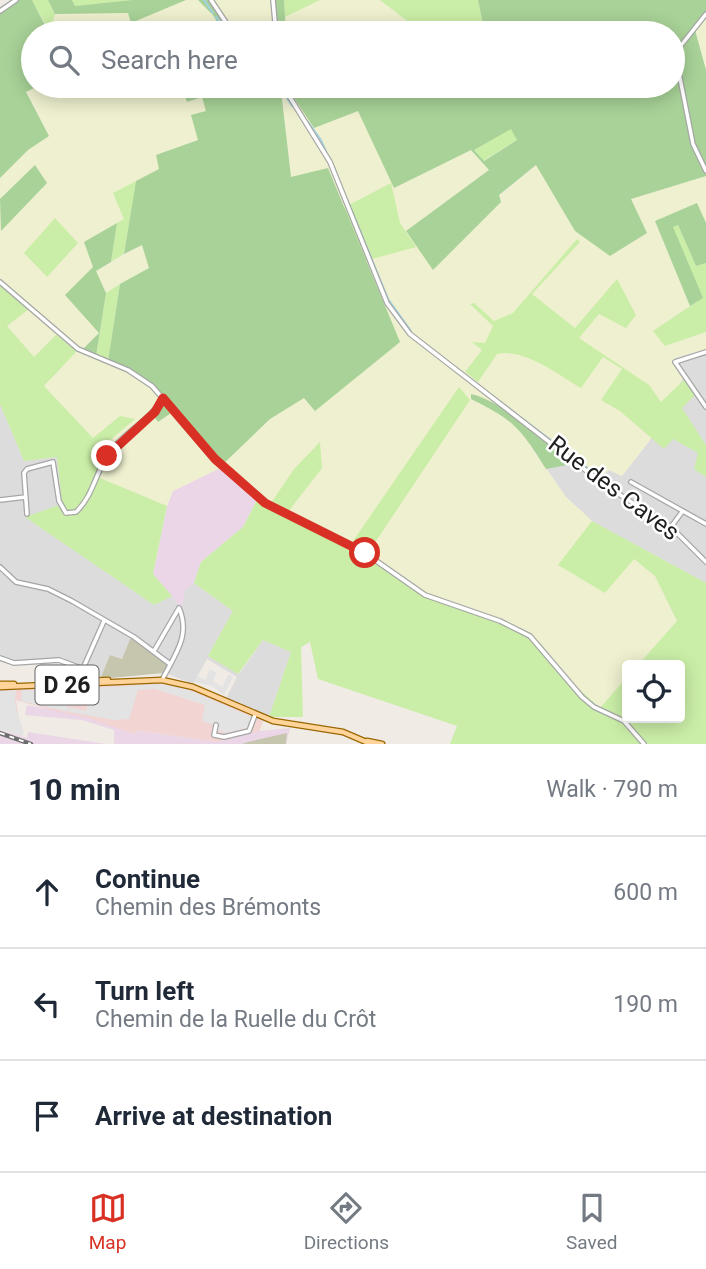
<!DOCTYPE html>
<html lang="en">
<head>
<meta charset="utf-8">
<style>
	:root { --surface:#fff; --page:#f6f6f7; --text:#1f2937; --muted:#747a83; --line:#e0e1e3; --accent:#d93025 }
	body { margin:0; font-family:Roboto,sans-serif; background:var(--page); color:var(--text) }
	.controls { position:absolute; right:21px; bottom:21px; display:grid; overflow:hidden; border-radius:7px; box-shadow:0 4px 18px #0003 }
	.controls button { width:63px; height:63px; display:grid; place-items:center; padding:0; border:0; border-bottom:2px solid var(--line); background:var(--surface); color:var(--text); font:35px sans-serif }
	.stop { position:absolute; width:21px; height:21px; margin:-16px; border:5px solid #d93025; border-radius:50%; background:#fff }
	.stop.end { background:#d93025; border-color:#fff; box-shadow:0 2px 7px #0008 }
	.list { margin:0; padding:0; list-style:none }
	h2 { display:flex; justify-content:space-between; align-items:center; height:91px; margin:0; padding:0 28px; font-size:30px }
	h2 small { font-size:23px; font-weight:400; color:var(--muted) }
	.list li { display:grid; grid-template-columns:46px 1fr auto; gap:21px; align-items:center; box-sizing:border-box; height:112px; padding:0 28px; border-top:2px solid var(--line) }
	.list b { display:block; font-size:26px; white-space:nowrap }
	.list p { margin:0; font-size:23px; white-space:nowrap; color:var(--muted) }
	.list em { font-size:23px; font-style:normal; color:var(--muted) }
	.icon { flex:none; width:38px; height:38px; fill:none; stroke:currentColor; stroke-width:2; stroke-linecap:round; stroke-linejoin:round }
	.map { position:relative; flex:none; width:706px; height:744px; overflow:hidden }
	.search { position:absolute; background:var(--surface); box-shadow:0 4px 18px #0003; left:21px; right:21px; top:21px; height:77px; display:flex; align-items:center; gap:18px; box-sizing:border-box; padding:0 24px; border-radius:38px; color:var(--muted); font-size:26px }
	.sheet { height:427px; background:var(--surface) }
	nav { display:flex; justify-content:space-around; align-items:center; box-sizing:border-box; height:98px; border-top:2px solid var(--line); background:var(--surface); font-size:19px; color:var(--muted) }
	nav a { display:grid; justify-items:center; gap:4px }
	nav .on { color:var(--accent) }
	.map>svg:first-child { display:block }
	.residential { fill:#dddcdc }
	.commercial { fill:#f2d4d3 }
	.industrial { fill:#ead6e6 }
	.construction { fill:#c6c6af }
	.farmland { fill:#eef0cf }
	.grass { fill:#caeea7 }
	.forest { fill:#a8d297; fill-rule:evenodd }
	.parking { fill:#e3e3e3 }
	.lines { fill:none; stroke-linecap:round; stroke-linejoin:round }
	.stream { stroke:#a2d3e1; stroke-width:2 }
	.minor-casing { stroke:#a6a6a6; stroke-width:6 }
	.major-casing { stroke:#9a6700; stroke-width:7 }
	.minor { stroke:#fff; stroke-width:3.5 }
	.major { stroke:#ffd49b; stroke-width:4.5 }
	.rail-casing { stroke:#6d6d6d; stroke-width:4.5 }
	.rail { stroke:#fff; stroke-width:2; stroke-dasharray:5; stroke-linecap:butt }
	.route { stroke:#d93025; stroke-width:9 }
	.labels { text-anchor:middle; dominant-baseline:central; stroke-width:5; stroke-linejoin:round; paint-order:stroke }
	.shield { fill:#fff; stroke:#626262; stroke-width:2 }
	.shield-label { font-size:23px; font-weight:bold; fill:#1f1f1f }
	.street-label { font-size:24px; fill:#1f1f1f; stroke:#fff }
</style>
</head>
<body>
<div class="map">
<svg width="706" height="744" viewBox="0 0 706 744">
	<rect width="100%" height="100%" fill="#f0ece5"/>
	<path class="residential" d="M706,349v234l-114,-62 -26,-24 -35,-51 24,-2 67,32 28,-36 24,-82z
		M0,404l24,57 33,-5 5,49 -36,12 128,88 18,-9 9,12 4,-19 9,-6 39,28 -25,45 31,18 24,-34 28,12 -22,65 -44,-17 12,-23 -30,-18 -14,25 -25,-10v-9l-37,-27 -9,21 -12,-4 -10,24 -21,2 5,-13 -24,-9 -43,3 -17,-6z"/>
	<path class="commercial" d="M148,682l44,8 71,30 -3,11 -43,11 -78,-11 -5,3 -118,-34 6,36 -22,-7v-40h65z"/>
	<path class="industrial" d="M220,468l38,30 -15,29 -42,35 -7,21 -9,7 -3,19 -29,-34 14,-69 6,-15z
		M27,705l58,12 49,17 4,-3 79,11 43,-11 30,-3 -4,16h-172v-14l-32,-10 -57,-5z
		M0,730l27,8 1,-6 78,12h-106z"/>
	<path class="construction" d="M131,637l36,27 -3,9 -64,6 10,-24 12,4z
		M287,733l-1,11h-44l6,-2z"/>
	<path class="farmland" d="M72,0h203l3,33h-228l5,-19 23,-1z
		M320,0h158l7,33h-199l-1,-16z
		M706,14v56l-11,-40z
		M38,86h143l6,16 15,-5 5,14 -9,29 -42,15 4,14 -66,98 5,66 -17,16 52,22 16,13 15,14 -6,24 12,-10 49,55 50,-48 34,-21 11,13 42,-170 -29,-73 -37,10 -10,-87 -4,-5h9l28,42 44,-17 113,39 18,20 -83,61 93,-35 38,-31 12,21 61,70 21,-57 75,-23v47l-9,-19 -42,17 35,85 -37,25 12,15 41,-14v17l-32,9 10,18 -34,64 -28,36 -13,-6 -8,8 -46,-34 -24,3 35,50 26,24 -2,4 65,51 22,45 -39,44h-11v12l-24,30 -2,1 -14,-9 -46,-55 -20,-15 -103,-40 -50,-36 -110,-55 -38,-30 -47,23 -6,15 -67,-28 7,-25 -6,-4 6,-7 -14,-4 -49,-52 33,-35 -43,6 -27,-31 23,-18 -30,-23v-107l28,-28 21,-14 -23,-45z
		M142,245l7,23 -43,25 -10,-22z"/>
	<path class="grass" d="M32,0h16l7,14 -5,19z
		M72,0h60l-57,6z
		M284,0h36l-35,17z
		M380,0h98l7,33h-62z
		M511,128l6,12 -34,21 -9,-11z
		M136,181l-12,73 -13,8 6,-39 7,-4 -11,-26z
		M391,183l9,40 16,24 -51,14 -22,-53z
		M55,218l23,25 -31,34 -23,-24z
		M678,225l18,41 10,-3v69l-41,14 -12,-15 49,-33 -30,-71z
		M577,239l3,3 -48,52 43,34 42,-49 19,36 -10,13 -27,-14 -20,24 70,47 12,17 24,-23 11,15 -14,14 24,37v32l-12,-8 4,-16 -25,-14 -9,10 -44,-38 -19,-11 21,-31 -19,-12 -22,31c-24,-14 -56,-40 -84,-34l-19,28 -13,-10 17,-22 -10,-8 13,1 8,-17 -23,-22 4,-1 20,18 19,-8z
		M120,284l-12,77 -12,-5 10,-63z
		M0,285l30,23 -23,18 27,31 22,-22 21,16 -33,35 49,52 27,-22 15,3 -34,29 6,5 -7,25 67,28 -14,68 19,22 -18,9 -129,-88 37,-13 -5,-47 -33,4 -24,-57z
		M459,387l11,13 -102,153 50,36 103,40 20,15 29,37 30,27 27,-31v41h53v-53h-42l39,-44 -22,-45 -21,-17 -29,34 -47,-28 34,-44 114,62v161h-256l7,-18 -139,-47 -8,-37 -9,5 2,70h-34l22,-65 -28,-12 -25,34 -30,-18 25,-45 -39,-28 7,-21 42,-35 15,-29 13,5 23,-34 26,-27 2,26 -34,44 63,32z"/>
	<path class="forest" d="M12,0h20l17,33h-16v53h5l-12,6 23,44 -21,14 -28,28v-169z
		M48,0h24l3,6 57,-6h54l-55,23 -3,-10 -73,1z
		M198,0h12l18,33h-5l-10,-18z
		M275,0h9l2,33h-8z
		M478,0h228v15l-11,15 11,40v106l-75,23 16,34 -37,23 -35,-25 -39,-66 -37,30 2,7 -68,68 -27,-39 83,-61 -18,-20 -77,38 -36,-77 -44,17 -28,-42h18l8,13 5,-8 12,-5h160l16,12 -3,-12h171v-53h-188zM511,129l6,11 -33,21 -10,-11z
		M181,86h96l4,5 10,86 37,-9 72,174 -85,69 -11,-13 -34,21 -50,48 -49,-54 -13,9 -5,-7 12,-17c-18,-17 -34,-28 -57,-37l12,-77 29,-16 -7,-23 -18,9 12,-73 23,-12 -3,-14 42,-15 -7,-25 15,-4 -4,-14 -15,5z
		M35,165l12,18 -46,48 -1,-32z
		M697,203l9,20v40l-10,3 -18,-41 -5,2 30,71 -13,8 -35,-85z
		M117,223l-6,39 -15,9 10,22 -10,63 -14,-6 17,-17 -34,-38 28,-28 -9,-25z
		M471,394c28,6 81,46 96,71l-21,4c-25,-40 -32,-49 -75,-70z"/>
	<path class="parking" d="M210,669l7,4 -4,8 9,6 7,-13 4,3 -9,18 -12,-9 -18,-4 4,-6 7,4z
		M161,684l28,6 63,27 -4,11 -22,5 -9,-3 1,-4 -16,-5 3,-16 -50,-16 -17,1 -9,29 -15,1 -45,-8v-5l17,4 6,-23z
		M51,689l16,3 1,20 -47,-11 1,-11z
		M16,690l-1,14 9,30 -2,2 -22,-7v-38z"/>
	<g class="lines">
		<path class="stream" d="M204,0l9,13
			M216,17l13,16
			M281,86l4,8
			M287,98l5,8
			M308,122l13,18 28,65
			M351,209l37,90 23,32
			M491,395l111,84"/>
		<defs>
			<path id="minor" d="M211,0l22,33
				M273,0l3,33
				M0,11l16,-11
				M706,14l-31,39 18,91 13,27
				M283,86l47,76 57,141 23,31 196,152 65,41 35,35
				M0,282l78,67 50,21 24,16 63,73 50,44 100,50 60,42 75,26 30,15 52,61 12,10 30,14 20,23
				M706,352l-31,10 31,45
				M631,482l75,42
				M0,500l26,-3
				M27,514l-3,-41 3,-4 26,-7 6,39 7,12 10,-1c19,-18 20,-44 36,-63 16,-19 38,-29 51,-51
				M671,527l11,-15
				M0,567l16,15 32,7 24,12 62,36 36,27
				M154,651l25,-43
				M0,658l14,5 45,-3 24,9
				M162,680c13,-26 29,-44 17,-72
				M77,682l27,-61
				M216,725l-2,10 10,2 25,-6 6,-16"/>
			<path id="major" d="M68,682l40,-2
				M0,684h14
				M0,687l162,-7 31,7 80,34 70,11 28,12
				M367,741l15,3"/>
		</defs>
		<use href="#minor" class="minor-casing"/>
		<use href="#major" class="major-casing"/>
		<use href="#minor" class="minor"/>
		<use href="#major" class="major"/>
		<defs>
			<path id="rail" d="M0,733l31,11"/>
		</defs>
		<use href="#rail" class="rail-casing"/>
		<use href="#rail" class="rail"/>
	</g>
	<g class="lines">
		<path class="route" d="M107,456l48,-44 8,-14 52,61 50,44 100,50"/>
	</g>
	<g class="labels">
		<rect class="shield" x="35.5" y="665.5" width="63" height="39" rx="5"/>
		<g class="shield-label">
			<text x="67" y="685">D 26</text>
		</g>
		<g class="street-label">
			<text transform="translate(614 488) rotate(37)">Rue des Caves</text>
		</g>
	</g>
</svg>
<div class="controls">
<button><svg class="icon" aria-label="locate" viewBox="0 0 24 24"><circle cx="12" cy="12" r="6"/><path d="M12 2v4M12 18v4M2 12h4M18 12h4"/></svg></button>
</div>
<div class="stop" style="left:365px;top:553px"></div>
<div class="stop end" style="left:107px;top:456px"></div>
<div class="search"><svg class="icon" aria-label="search" viewBox="0 0 24 24"><circle cx="10" cy="10" r="6"/><path d="M15 15l6 6"/></svg>Search here</div>
</div>
<section class="sheet">
<h2>10 min<small>Walk · 790 m</small></h2>
<ul class="list">
<li><svg class="icon" aria-label="ahead" viewBox="0 0 24 24"><path d="M12 20V5M6 11l6-6 6 6"/></svg><div><b>Continue</b><p>Chemin des Brémonts</p></div><em>600 m</em></li>
<li><svg class="icon" aria-label="left" viewBox="0 0 24 24"><path d="M17 20v-9H6M10 6l-5 5 5 5"/></svg><div><b>Turn left</b><p>Chemin de la Ruelle du Crôt</p></div><em>190 m</em></li>
<li><svg class="icon" aria-label="arrive" viewBox="0 0 24 24"><path d="M6 21V4h12l-3 4 3 4H6"/></svg><div><b>Arrive at destination</b></div></li>
</ul>
</section>
<nav>
<a class="on"><svg class="icon" aria-label="map" viewBox="0 0 24 24"><path d="M3 6l6-2 6 2 6-2v14l-6 2-6-2-6 2zM9 4v14M15 6v14"/></svg>Map</a>
<a><svg class="icon" aria-label="directions" viewBox="0 0 24 24"><path d="M12 3l9 9-9 9-9-9zM9 14v-3h6M13 9l2 2-2 2"/></svg>Directions</a>
<a><svg class="icon" aria-label="saved" viewBox="0 0 24 24"><path d="M7 4h10v16l-5-4-5 4z"/></svg>Saved</a>
</nav>
</body>
</html>
